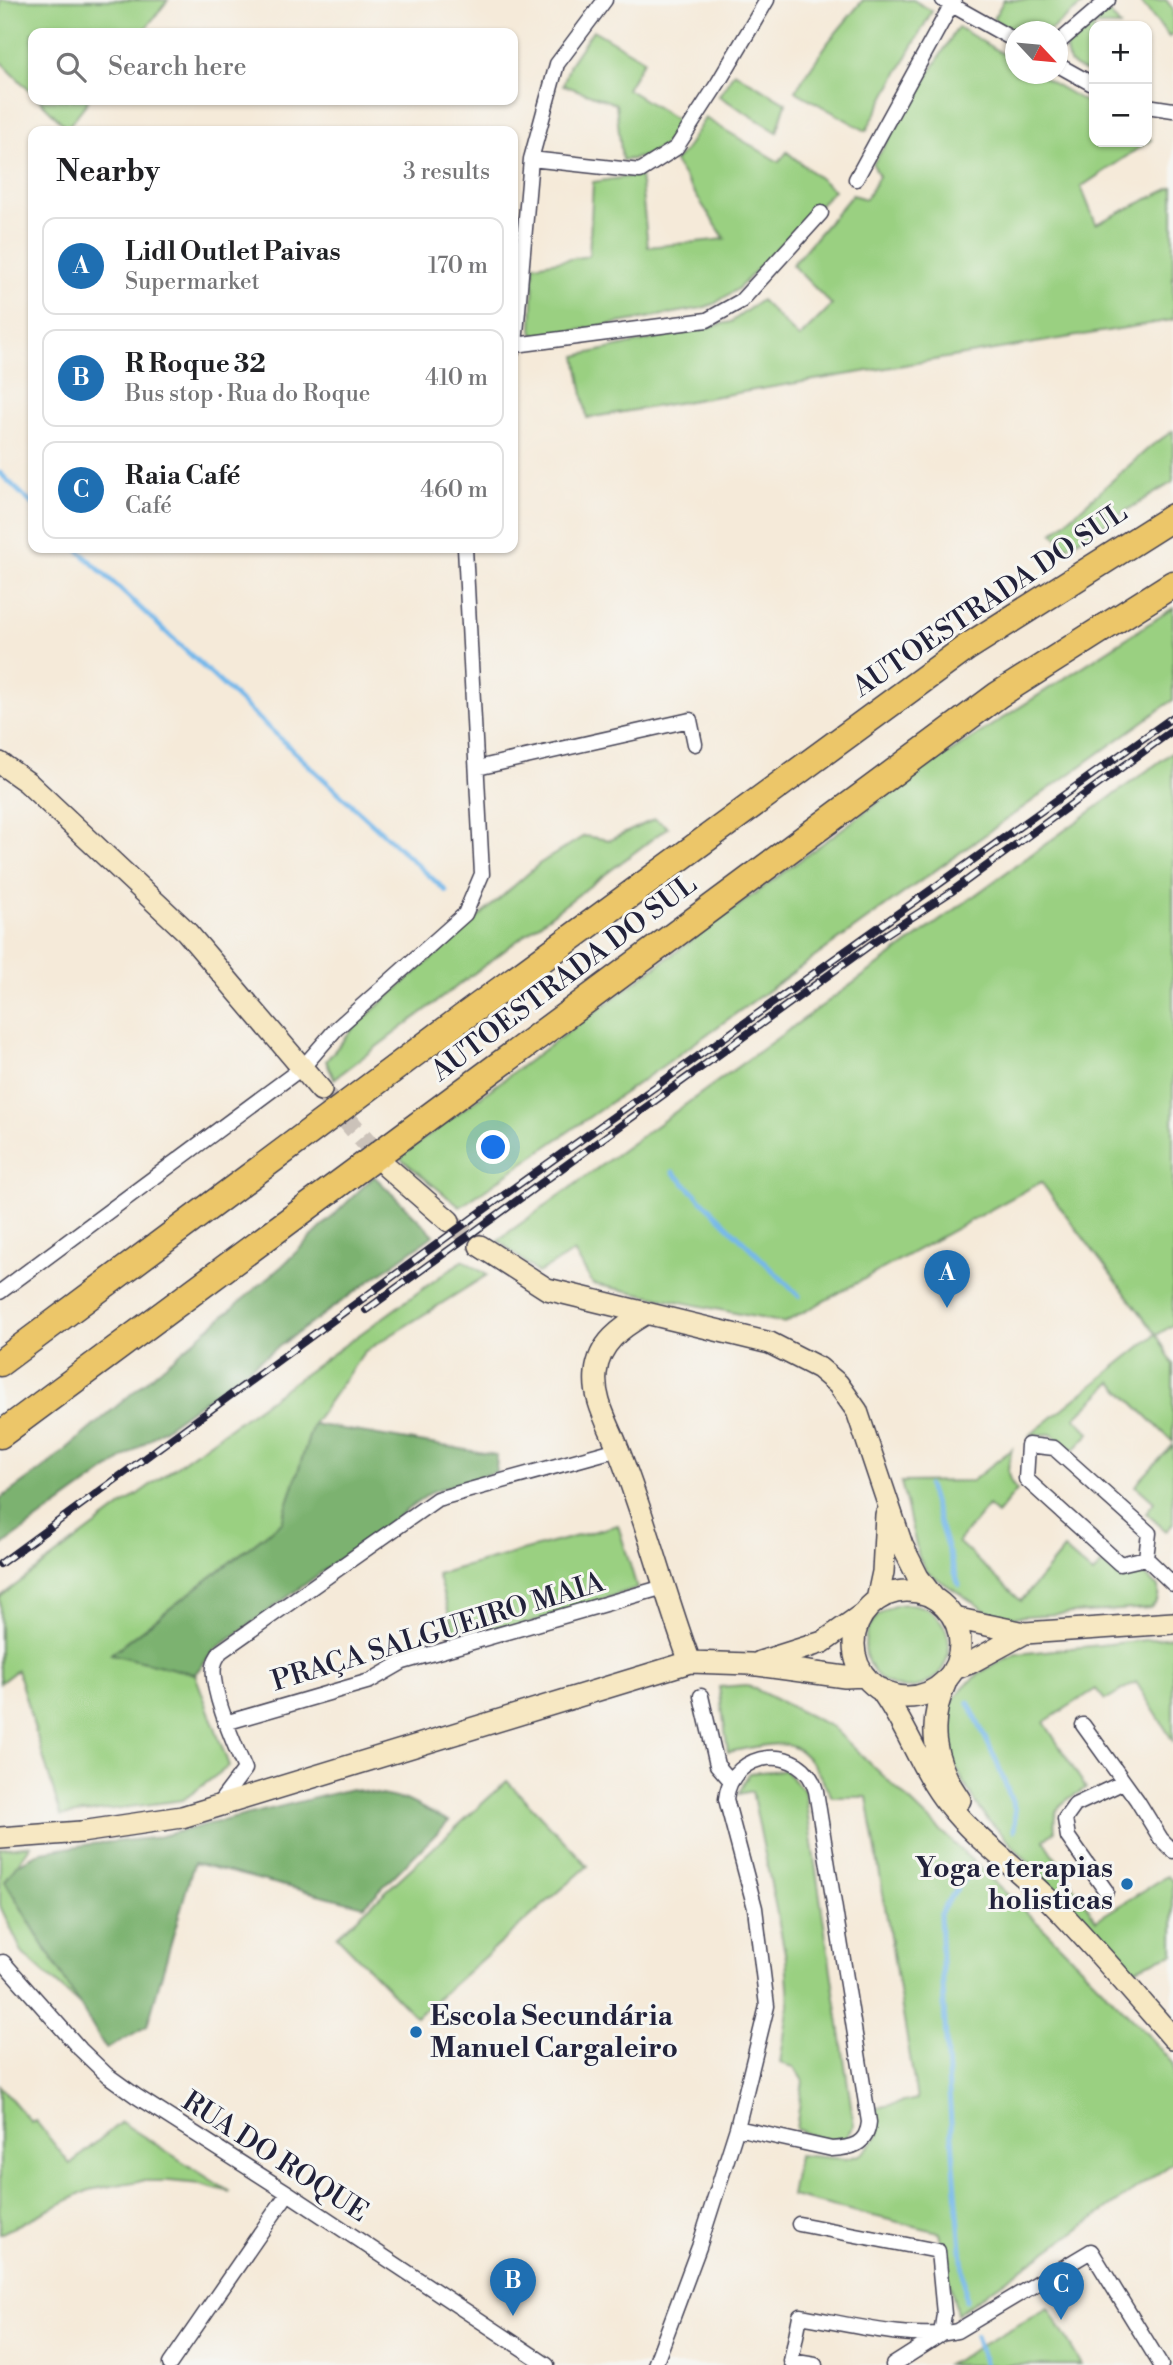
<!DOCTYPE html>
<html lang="en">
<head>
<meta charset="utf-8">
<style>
	:root { --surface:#fff; --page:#f6f6f6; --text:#202124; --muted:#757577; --line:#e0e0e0; --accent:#1f6fb2 }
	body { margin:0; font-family:"Libre Bodoni",serif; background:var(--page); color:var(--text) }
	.controls { position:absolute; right:21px; top:21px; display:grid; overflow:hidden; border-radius:14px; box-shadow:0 2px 5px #0004 }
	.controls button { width:63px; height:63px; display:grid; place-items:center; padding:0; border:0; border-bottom:2px solid var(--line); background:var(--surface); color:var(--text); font:35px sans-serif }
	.compass { position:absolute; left:1005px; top:21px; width:63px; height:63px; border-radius:50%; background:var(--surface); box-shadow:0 2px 5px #0004; rotate:116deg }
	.you { position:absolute; left:494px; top:1148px; width:24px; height:24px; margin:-18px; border:5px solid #fff; border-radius:50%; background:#1a73e8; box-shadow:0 0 0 10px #1a73e833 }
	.badge { display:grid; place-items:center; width:46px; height:46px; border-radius:50%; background:var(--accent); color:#fff; font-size:23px; font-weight:700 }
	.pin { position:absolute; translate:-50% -58px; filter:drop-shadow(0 2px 4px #0008) }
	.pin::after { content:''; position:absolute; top:37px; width:24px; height:21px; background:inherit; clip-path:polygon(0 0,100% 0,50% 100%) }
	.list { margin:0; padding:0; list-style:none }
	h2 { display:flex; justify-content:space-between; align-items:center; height:91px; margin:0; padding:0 28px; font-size:30px }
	h2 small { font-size:23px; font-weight:400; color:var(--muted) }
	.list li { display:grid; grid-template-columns:46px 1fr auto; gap:21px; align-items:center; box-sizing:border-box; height:98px; margin:0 14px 14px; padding:0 14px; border:2px solid var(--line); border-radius:14px }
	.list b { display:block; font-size:26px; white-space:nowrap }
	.list p { margin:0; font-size:23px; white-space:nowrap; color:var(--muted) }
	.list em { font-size:23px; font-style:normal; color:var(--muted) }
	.icon { flex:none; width:38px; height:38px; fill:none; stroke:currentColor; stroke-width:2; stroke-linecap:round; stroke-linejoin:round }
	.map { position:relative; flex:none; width:1173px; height:2365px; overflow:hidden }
	.search { position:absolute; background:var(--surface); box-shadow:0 2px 5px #0004; left:28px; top:28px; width:490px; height:77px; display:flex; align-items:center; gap:18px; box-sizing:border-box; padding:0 24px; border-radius:14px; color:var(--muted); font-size:26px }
	.panel { position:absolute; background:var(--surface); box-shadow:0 2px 5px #0004; left:28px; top:126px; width:490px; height:427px; border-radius:14px }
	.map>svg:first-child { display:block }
	.green { fill:#9ad081; stroke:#5e795e; stroke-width:2 }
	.forest { fill:#7bb26f; stroke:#4e6a55; stroke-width:2 }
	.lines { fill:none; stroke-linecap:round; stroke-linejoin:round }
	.stream { stroke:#74b8ea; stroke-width:5 }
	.secondary-tunnel { stroke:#cbc2b9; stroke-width:21; stroke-dasharray:21 10; stroke-linecap:butt }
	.street-casing { stroke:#424053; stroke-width:17 }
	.secondary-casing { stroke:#424053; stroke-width:24 }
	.highway-casing { stroke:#424053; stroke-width:29 }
	.street { stroke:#fff; stroke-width:14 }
	.secondary { stroke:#f7e8c3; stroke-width:21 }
	.highway { stroke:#ecc669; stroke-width:26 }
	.rail-casing { stroke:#22223b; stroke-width:8 }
	.rail { stroke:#f6f6f2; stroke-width:5; stroke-dasharray:16; stroke-linecap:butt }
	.poi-dot { fill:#1f6fb2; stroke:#f6f6f2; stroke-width:2.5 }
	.labels { text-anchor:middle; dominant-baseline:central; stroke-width:6; stroke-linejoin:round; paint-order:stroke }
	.street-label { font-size:28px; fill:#22223b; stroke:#f6f6f2 }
	.poi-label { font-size:28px; font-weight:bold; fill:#22223b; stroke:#f6f6f2; text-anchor:end }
</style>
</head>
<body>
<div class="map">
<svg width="1173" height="2365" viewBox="0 0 1173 2365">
	<rect width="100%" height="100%" fill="#f6f6f2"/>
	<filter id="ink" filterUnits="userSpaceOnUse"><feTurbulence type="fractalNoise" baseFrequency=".0143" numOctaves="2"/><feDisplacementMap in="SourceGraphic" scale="14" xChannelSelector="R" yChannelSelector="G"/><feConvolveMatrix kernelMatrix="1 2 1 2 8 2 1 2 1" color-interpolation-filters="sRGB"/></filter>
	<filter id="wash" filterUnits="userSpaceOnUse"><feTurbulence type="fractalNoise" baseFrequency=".00686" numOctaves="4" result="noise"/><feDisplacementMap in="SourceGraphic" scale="28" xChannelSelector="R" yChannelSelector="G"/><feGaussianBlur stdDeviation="1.57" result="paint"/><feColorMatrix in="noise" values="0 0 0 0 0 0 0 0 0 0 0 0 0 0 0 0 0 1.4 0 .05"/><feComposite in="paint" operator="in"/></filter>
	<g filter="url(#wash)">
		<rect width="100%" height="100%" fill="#f5ead9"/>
		<path class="green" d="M0,0h168l-26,33h-109v61l-33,-33z
			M863,0h50l19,11 -66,120 -71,-40 34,-50z
			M1004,0h84l-39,31 -34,2 -22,-14z
			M1139,0h27l7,9v25l-4,3z
			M1108,11l12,15h-26v46l-1,2c-16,-5 -27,-8 -27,-27z
			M958,27l57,34 1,13h21l57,33v35h53v-4l4,2 -70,47 15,37 77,-37v133l-586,98 -11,-62 155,-34 30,-22 38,38 33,-33 -40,-40 60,-70 14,4 13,-23 -6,-12z
			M593,30l51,30 -17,29 55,34c-15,24 -31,36 -60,37l-6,-56 -53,-19 7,-21z
			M734,72l52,31 -9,29 -58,-36z
			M39,100h50l-22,28z
			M705,118l74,44 8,-10 47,38 -95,98 -25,16 -12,4 -161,29 -8,-3 -1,-5 2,-64 55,-9 4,-74 47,-7 8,72 77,-8 -51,-77 10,-10z
			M1173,431v51l-106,65 -14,-14 98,-87z
			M1173,608v92l-513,368 -200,139 -61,-50 513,-380z
			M1173,752v573l-16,10 16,29v78l-61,-60 -37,36 15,15 -17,18 -22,-17 -21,1 126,-101 -115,-152 -257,141 -191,-39 -19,-32 -36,21 -40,-33z
			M655,819l13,8 -334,252 -8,-18 29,-35 136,-120 48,-42 45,-28 26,4z
			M463,1260l24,15 -123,77 -51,72 -31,98 -170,131 83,21 34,92 -46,34 -122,16 -44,-146 -17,13v-86l131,-98z
			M1173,1445v79l-7,7 -20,-18 8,-11 -18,-16 4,-6z
			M1012,1449c-4,16 -8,28 5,41l-20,24 -9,-8 -30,36 63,59 43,-52 29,25 9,-10 15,9 22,-3 19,17c1,10 1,14 -8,21l-139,9 -14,-2 -12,-5 -58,-38 -8,-14 -18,-76 71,-1z
			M618,1525l19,63 -178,58 -22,-72z
			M865 1646a42 42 0 1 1 84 0a42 42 0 1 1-84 0Z
			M1173,1637v104l-37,-59 -31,18 -9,-11 -52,33 42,66c-20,13 -35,16 -31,43l-11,9 52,80 71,-44 6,5v73l-43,16 -144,-153c-17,-23 -47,-70 -40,-100 8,-32 43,-52 71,-63z
			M747,1685l85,42 217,207 97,99 27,31v99l-216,151 -18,-82 -148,-36 7,-41 48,4 16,-5 16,-18 -1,-28 40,-9 -50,-302h-35c-33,-61 -38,-58 -104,-45l-9,-65z
			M784,1770l20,20 50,335 -10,15 -25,-2 -23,-9 7,-48 -9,-14 -14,-4 9,-59 -3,-46 -34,-167 -13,3 10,-21z
			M507,1781l81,85 -172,151 -79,-81z
			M31,1845l-26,36 74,123 -56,-50 -23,-48v-57z
			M0,2086l31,36 4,-2 35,44 51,-42 109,70 -30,-8 -32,-3h-29l-50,9 -89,44z
			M1048,2308l34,57h-135z"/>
		<path class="forest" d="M374,1176l60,59 -434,312v-48l45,-32 237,-201z
			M313,1424l184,31 -1,17 -63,19 -218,159 -20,24 -84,-20 171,-132z
			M351,1789l55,11 43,21 -85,85 -170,-43 -47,163 -41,23 -101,-168 12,-17 24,-12 50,-8 62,-6z"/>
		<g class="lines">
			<path class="stream" d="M0,473l33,32
				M76,548l240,224 130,119
				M673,1172l126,124
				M928,1486l31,99
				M968,1702l28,58 19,50 -1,21
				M966,2301c-13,-129 -21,-257 -26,-387l11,-18 19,-23
				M976,2336l9,29"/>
		</g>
	</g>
	<g filter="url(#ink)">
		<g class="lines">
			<path class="secondary-tunnel" d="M321,1090l65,75
				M449,1221l31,25"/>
			<defs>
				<path id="street" d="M943,0l73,41
					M1058,43l50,-43
					M1058,65l36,20
					M1147,106l26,4
					M531,159l109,12 36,-23 42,-65 49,-83
					M856,179l98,-179
					M515,345l192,-25 34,-19 80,-88
					M513,350l2,-5 16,-186 26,-95 48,-64
					M477,768l213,-48 5,24
					M0,1292l303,-225 33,-38 129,-115 17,-40 -17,-326
					M1028,1445l26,3 95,85 -3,25 -26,6 -94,-85z
					M1146,1558l27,26
					M701,1696l16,69 14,16
					M225,1723l145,-42 33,-19 261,-75
					M1083,1725l54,75 24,39 12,12
					M217,1806l28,-37c-10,-23 -38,-85 -30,-107 1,-4 4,-7 5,-10l217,-153 181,-50
					M1106,1891l-38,-54 -3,-18 10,-14 49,-23
					M0,1963l3,-1 77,87 27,26 29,21 152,97 259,172
					M799,2224l139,27 6,63 -3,20
					M170,2364l118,-171
					M655,2365l44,-118 38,-119 30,-122 -12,-98 -29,-109c5,-50 77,-57 90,-8l53,331c-2,23 -18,26 -37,27l-95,-21
					M815,2365l-24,-4 9,-45c45,7 112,26 157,15l134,-80 70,114
					M893,2365l47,-30"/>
				<path id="secondary" d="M0,763l27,19 159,149 135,159
					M387,1167l62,54
					M480,1246l67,43 223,54 49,25 19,16 19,27 45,134 16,32 15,20
					M645,1314c-24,14 -46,29 -49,59 -3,28 13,51 22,76 28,70 46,143 72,213
					M854 1644a53 53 0 1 1 106 0a53 53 0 1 1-106 0Z
					M877,1600l6,-28 3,-57
					M954,1618l71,15 148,-10
					M760,1662l63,-20 41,-29
					M954,1669l16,-6 55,-30
					M947,1679c-20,44 -15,81 13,121
					M880,1689c27,36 40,80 68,115 28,36 68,63 100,95 44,45 84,92 125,139
					M0,1838l81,-6 101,-15 508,-155 60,2 95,13 20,-1"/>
				<path id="highway" d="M0,1363l462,-345 504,-370 207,-131
					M0,1435l998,-740 175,-111"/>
			</defs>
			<use href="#street" class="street-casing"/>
			<use href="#secondary" class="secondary-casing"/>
			<use href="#highway" class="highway-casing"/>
			<use href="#street" class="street"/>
			<use href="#secondary" class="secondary"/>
			<use href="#highway" class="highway"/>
			<defs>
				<path id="rail" d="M366,1310l511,-370 74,-48 222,-162
					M0,1564l515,-377 658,-470"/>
			</defs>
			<use href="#rail" class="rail-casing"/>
			<use href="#rail" class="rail"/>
		</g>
	</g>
	<g class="poi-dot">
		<circle cx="1127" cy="1884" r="7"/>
		<circle cx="416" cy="2032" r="7"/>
	</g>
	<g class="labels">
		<g class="street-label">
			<text transform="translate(990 600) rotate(-34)">AUTOESTRADA DO SUL</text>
			<text transform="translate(564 978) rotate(-37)">AUTOESTRADA DO SUL</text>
			<text transform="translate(438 1632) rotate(-17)">PRAÇA SALGUEIRO MAIA</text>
			<text transform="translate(275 2157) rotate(33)">RUA DO ROQUE</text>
		</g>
		<g class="poi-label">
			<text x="1113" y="1868">Yoga e terapias<tspan x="1113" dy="32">holisticas</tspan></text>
			<text x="430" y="2016" text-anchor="start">Escola Secundária<tspan x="430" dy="32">Manuel Cargaleiro</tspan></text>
		</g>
	</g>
</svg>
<div class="controls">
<button>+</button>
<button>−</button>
</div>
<svg class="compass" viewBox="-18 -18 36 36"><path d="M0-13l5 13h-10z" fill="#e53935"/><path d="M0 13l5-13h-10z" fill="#757577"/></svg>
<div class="you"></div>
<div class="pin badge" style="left:947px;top:1308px">A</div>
<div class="pin badge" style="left:513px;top:2316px">B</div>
<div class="pin badge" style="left:1061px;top:2320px">C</div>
<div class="search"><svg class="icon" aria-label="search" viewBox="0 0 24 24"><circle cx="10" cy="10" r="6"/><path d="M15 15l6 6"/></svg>Search here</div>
<section class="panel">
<h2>Nearby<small>3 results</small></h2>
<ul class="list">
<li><span class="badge">A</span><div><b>Lidl Outlet Paivas</b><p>Supermarket</p></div><em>170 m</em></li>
<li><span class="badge">B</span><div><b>R Roque 32</b><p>Bus stop · Rua do Roque</p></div><em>410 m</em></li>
<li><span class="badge">C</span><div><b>Raia Café</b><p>Café</p></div><em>460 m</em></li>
</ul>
</section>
</div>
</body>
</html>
